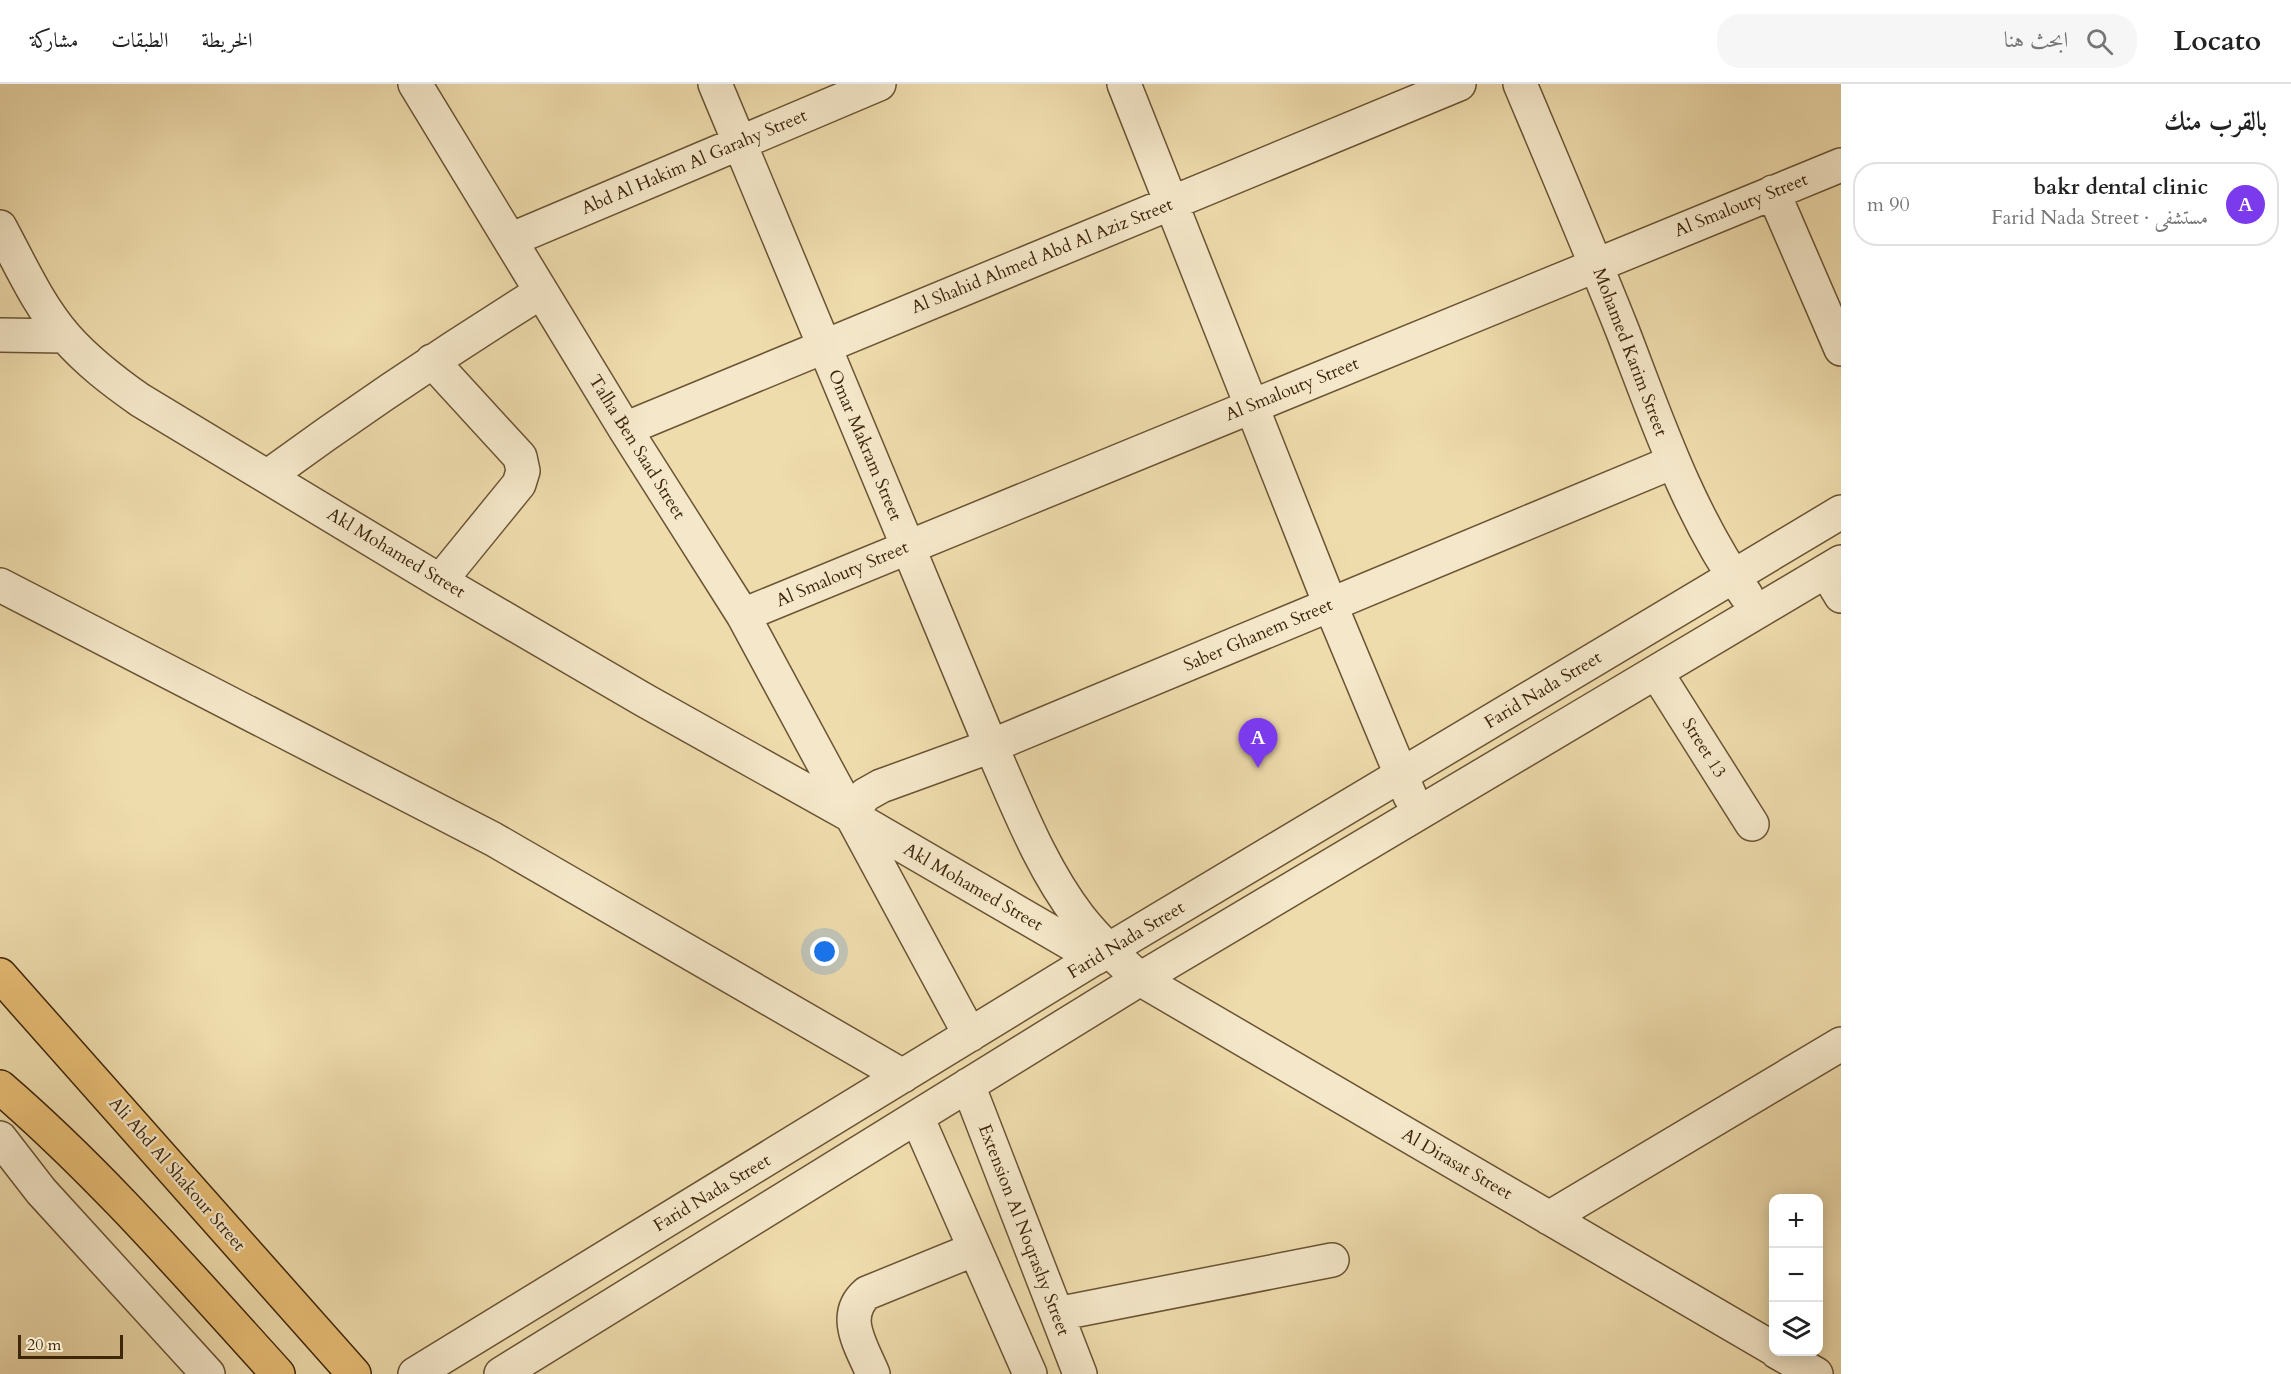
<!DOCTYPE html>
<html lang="ar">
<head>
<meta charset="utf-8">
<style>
	:root { --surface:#fff; --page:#f6f6f6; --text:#222; --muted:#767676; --line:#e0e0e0; --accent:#7c3aed }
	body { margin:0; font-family:Cardo,Amiri,serif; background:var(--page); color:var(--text); direction:rtl }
	.controls { position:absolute; right:18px; bottom:18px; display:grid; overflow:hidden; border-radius:12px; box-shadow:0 3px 15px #0003 }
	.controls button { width:54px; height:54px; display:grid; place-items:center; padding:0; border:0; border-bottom:2px solid var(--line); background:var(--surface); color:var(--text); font:30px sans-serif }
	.scale { position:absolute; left:18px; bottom:15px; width:105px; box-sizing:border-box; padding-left:6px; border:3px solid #3e260b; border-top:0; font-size:16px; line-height:21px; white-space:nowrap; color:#3e260b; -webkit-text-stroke:4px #f5e8ca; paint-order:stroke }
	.you { position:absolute; left:825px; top:868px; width:21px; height:21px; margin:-15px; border:4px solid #fff; border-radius:50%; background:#1a73e8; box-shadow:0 0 0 9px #1a73e833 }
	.badge { display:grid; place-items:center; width:39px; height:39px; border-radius:50%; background:var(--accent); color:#fff; font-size:20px; font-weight:700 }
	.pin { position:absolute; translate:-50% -50px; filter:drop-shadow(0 2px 3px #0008) }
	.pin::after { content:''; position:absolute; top:32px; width:21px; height:18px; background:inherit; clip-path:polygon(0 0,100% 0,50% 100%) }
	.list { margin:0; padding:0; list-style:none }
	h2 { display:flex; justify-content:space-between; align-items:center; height:78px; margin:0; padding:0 24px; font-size:26px }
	h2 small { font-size:20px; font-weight:400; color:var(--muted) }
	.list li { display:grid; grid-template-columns:39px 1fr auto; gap:18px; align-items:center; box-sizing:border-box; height:84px; margin:0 12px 12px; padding:0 12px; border:2px solid var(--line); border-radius:24px }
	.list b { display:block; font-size:22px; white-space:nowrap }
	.list p { margin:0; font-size:20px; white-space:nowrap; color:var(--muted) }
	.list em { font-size:20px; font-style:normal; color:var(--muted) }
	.icon { flex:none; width:33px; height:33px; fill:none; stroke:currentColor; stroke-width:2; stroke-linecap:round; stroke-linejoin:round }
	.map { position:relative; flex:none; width:1841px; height:1290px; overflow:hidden; direction:ltr }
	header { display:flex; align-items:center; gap:36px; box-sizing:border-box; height:84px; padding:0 30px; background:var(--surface); border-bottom:2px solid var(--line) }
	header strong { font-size:28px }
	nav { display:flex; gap:33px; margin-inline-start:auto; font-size:21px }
	.search { width:420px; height:54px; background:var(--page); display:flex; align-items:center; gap:15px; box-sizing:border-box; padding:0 21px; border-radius:24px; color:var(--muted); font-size:22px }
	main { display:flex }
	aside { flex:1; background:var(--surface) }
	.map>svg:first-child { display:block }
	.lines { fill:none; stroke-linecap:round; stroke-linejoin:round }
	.minor-casing { stroke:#6a5434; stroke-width:36 }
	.major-casing { stroke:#3e260b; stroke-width:36 }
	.minor { stroke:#f5e8ca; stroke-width:33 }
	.major { stroke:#e8be76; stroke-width:33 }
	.labels { text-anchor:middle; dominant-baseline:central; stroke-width:4.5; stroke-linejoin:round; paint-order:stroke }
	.street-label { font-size:18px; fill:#3e260b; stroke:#f5e8ca }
</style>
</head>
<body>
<header>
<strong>Locato</strong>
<div class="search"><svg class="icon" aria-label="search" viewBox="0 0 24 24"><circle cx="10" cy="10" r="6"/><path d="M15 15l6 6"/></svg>ابحث هنا</div>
<nav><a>الخريطة</a><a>الطبقات</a><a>مشاركة</a></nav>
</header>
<main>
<aside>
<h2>بالقرب منك<small></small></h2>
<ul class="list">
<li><span class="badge">A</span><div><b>bakr dental clinic</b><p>مستشفى · Farid Nada Street</p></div><em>90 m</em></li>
</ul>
</aside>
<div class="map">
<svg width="1841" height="1290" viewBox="0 0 1841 1290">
	<rect width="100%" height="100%" fill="#efdcad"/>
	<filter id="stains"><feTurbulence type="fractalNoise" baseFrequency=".00333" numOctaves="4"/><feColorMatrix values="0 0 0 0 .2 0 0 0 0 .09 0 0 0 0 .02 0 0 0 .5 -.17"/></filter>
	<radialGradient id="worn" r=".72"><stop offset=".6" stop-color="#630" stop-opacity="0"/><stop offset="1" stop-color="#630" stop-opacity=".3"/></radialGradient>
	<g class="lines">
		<defs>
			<path id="minor" d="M415,0l210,345 118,186 227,420
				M715,0l276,662c26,58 49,120 88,171 18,23 40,43 61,62l634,370
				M1124,0l206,520 80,192
				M1520,0c35,83 70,165 103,248 35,91 66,183 123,263
				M1773,108l68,157
				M0,143c20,37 38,78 66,110 22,25 47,44 74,63l300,181 204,119 206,115 246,143
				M510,156l369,-156
				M0,251l65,1
				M432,277l88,96 3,14 -4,13 -79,97
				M625,345l834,-345
				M268,392c89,-65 180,-126 273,-184
				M1826,487l15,25
				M0,501l493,254 410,237
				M743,531l1098,-450
				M1656,588l96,152
				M850,731l15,-20 16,-9 110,-40 682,-284
				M968,1001l112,289
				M917,1033l113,257
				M0,1054l41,53 167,183
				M1549,1134l292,-174
				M1057,1230l275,-54
				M1777,1268l39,22
				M415,1290l693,-424 733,-438
				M501,1290l639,-395 701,-417
				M873,1290c-11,-27 -33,-58 -6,-81l108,-44"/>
			<path id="major" d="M0,891l354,399
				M0,1003c101,87 188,188 278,287"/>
		</defs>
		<use href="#minor" class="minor-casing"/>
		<use href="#major" class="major-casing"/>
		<use href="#minor" class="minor"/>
		<use href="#major" class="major"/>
	</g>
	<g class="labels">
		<g class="street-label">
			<text transform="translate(694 78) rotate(-23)">Abd Al Hakim Al Garahy Street</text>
			<text transform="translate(1741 121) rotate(-22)">Al Smalouty Street</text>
			<text transform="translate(1042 172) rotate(-22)">Al Shahid Ahmed Abd Al Aziz Street</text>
			<text transform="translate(1630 268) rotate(69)">Mohamed Karim Street</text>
			<text transform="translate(1292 305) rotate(-22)">Al Smalouty Street</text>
			<text transform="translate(865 361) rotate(67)">Omar Makram Street</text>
			<text transform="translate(637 363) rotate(58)">Talha Ben Saad Street</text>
			<text transform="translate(396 469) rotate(31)">Akl Mohamed Street</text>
			<text transform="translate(842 490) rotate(-23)">Al Smalouty Street</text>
			<text transform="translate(1258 551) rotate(-23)">Saber Ghanem Street</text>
			<text transform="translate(1543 606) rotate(-31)">Farid Nada Street</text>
			<text transform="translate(1704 664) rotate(58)">Street 13</text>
			<text transform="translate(973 803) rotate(30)">Akl Mohamed Street</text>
			<text transform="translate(1126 856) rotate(-31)">Farid Nada Street</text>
			<text transform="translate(1457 1080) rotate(30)">Al Dirasat Street</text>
			<text transform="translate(177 1090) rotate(49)">Ali Abd Al Shakour Street</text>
			<text transform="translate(712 1109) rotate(-31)">Farid Nada Street</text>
			<text transform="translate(1024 1146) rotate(69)">Extension Al Noqrashy Street</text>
		</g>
	</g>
	<rect width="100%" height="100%" filter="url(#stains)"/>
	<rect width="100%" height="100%" fill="url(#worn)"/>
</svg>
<div class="controls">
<button>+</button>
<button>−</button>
<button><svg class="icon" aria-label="layers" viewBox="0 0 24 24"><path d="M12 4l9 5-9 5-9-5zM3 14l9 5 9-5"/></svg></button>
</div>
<div class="scale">20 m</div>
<div class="you"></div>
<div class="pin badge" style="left:1258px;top:684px">A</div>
</div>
</main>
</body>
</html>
